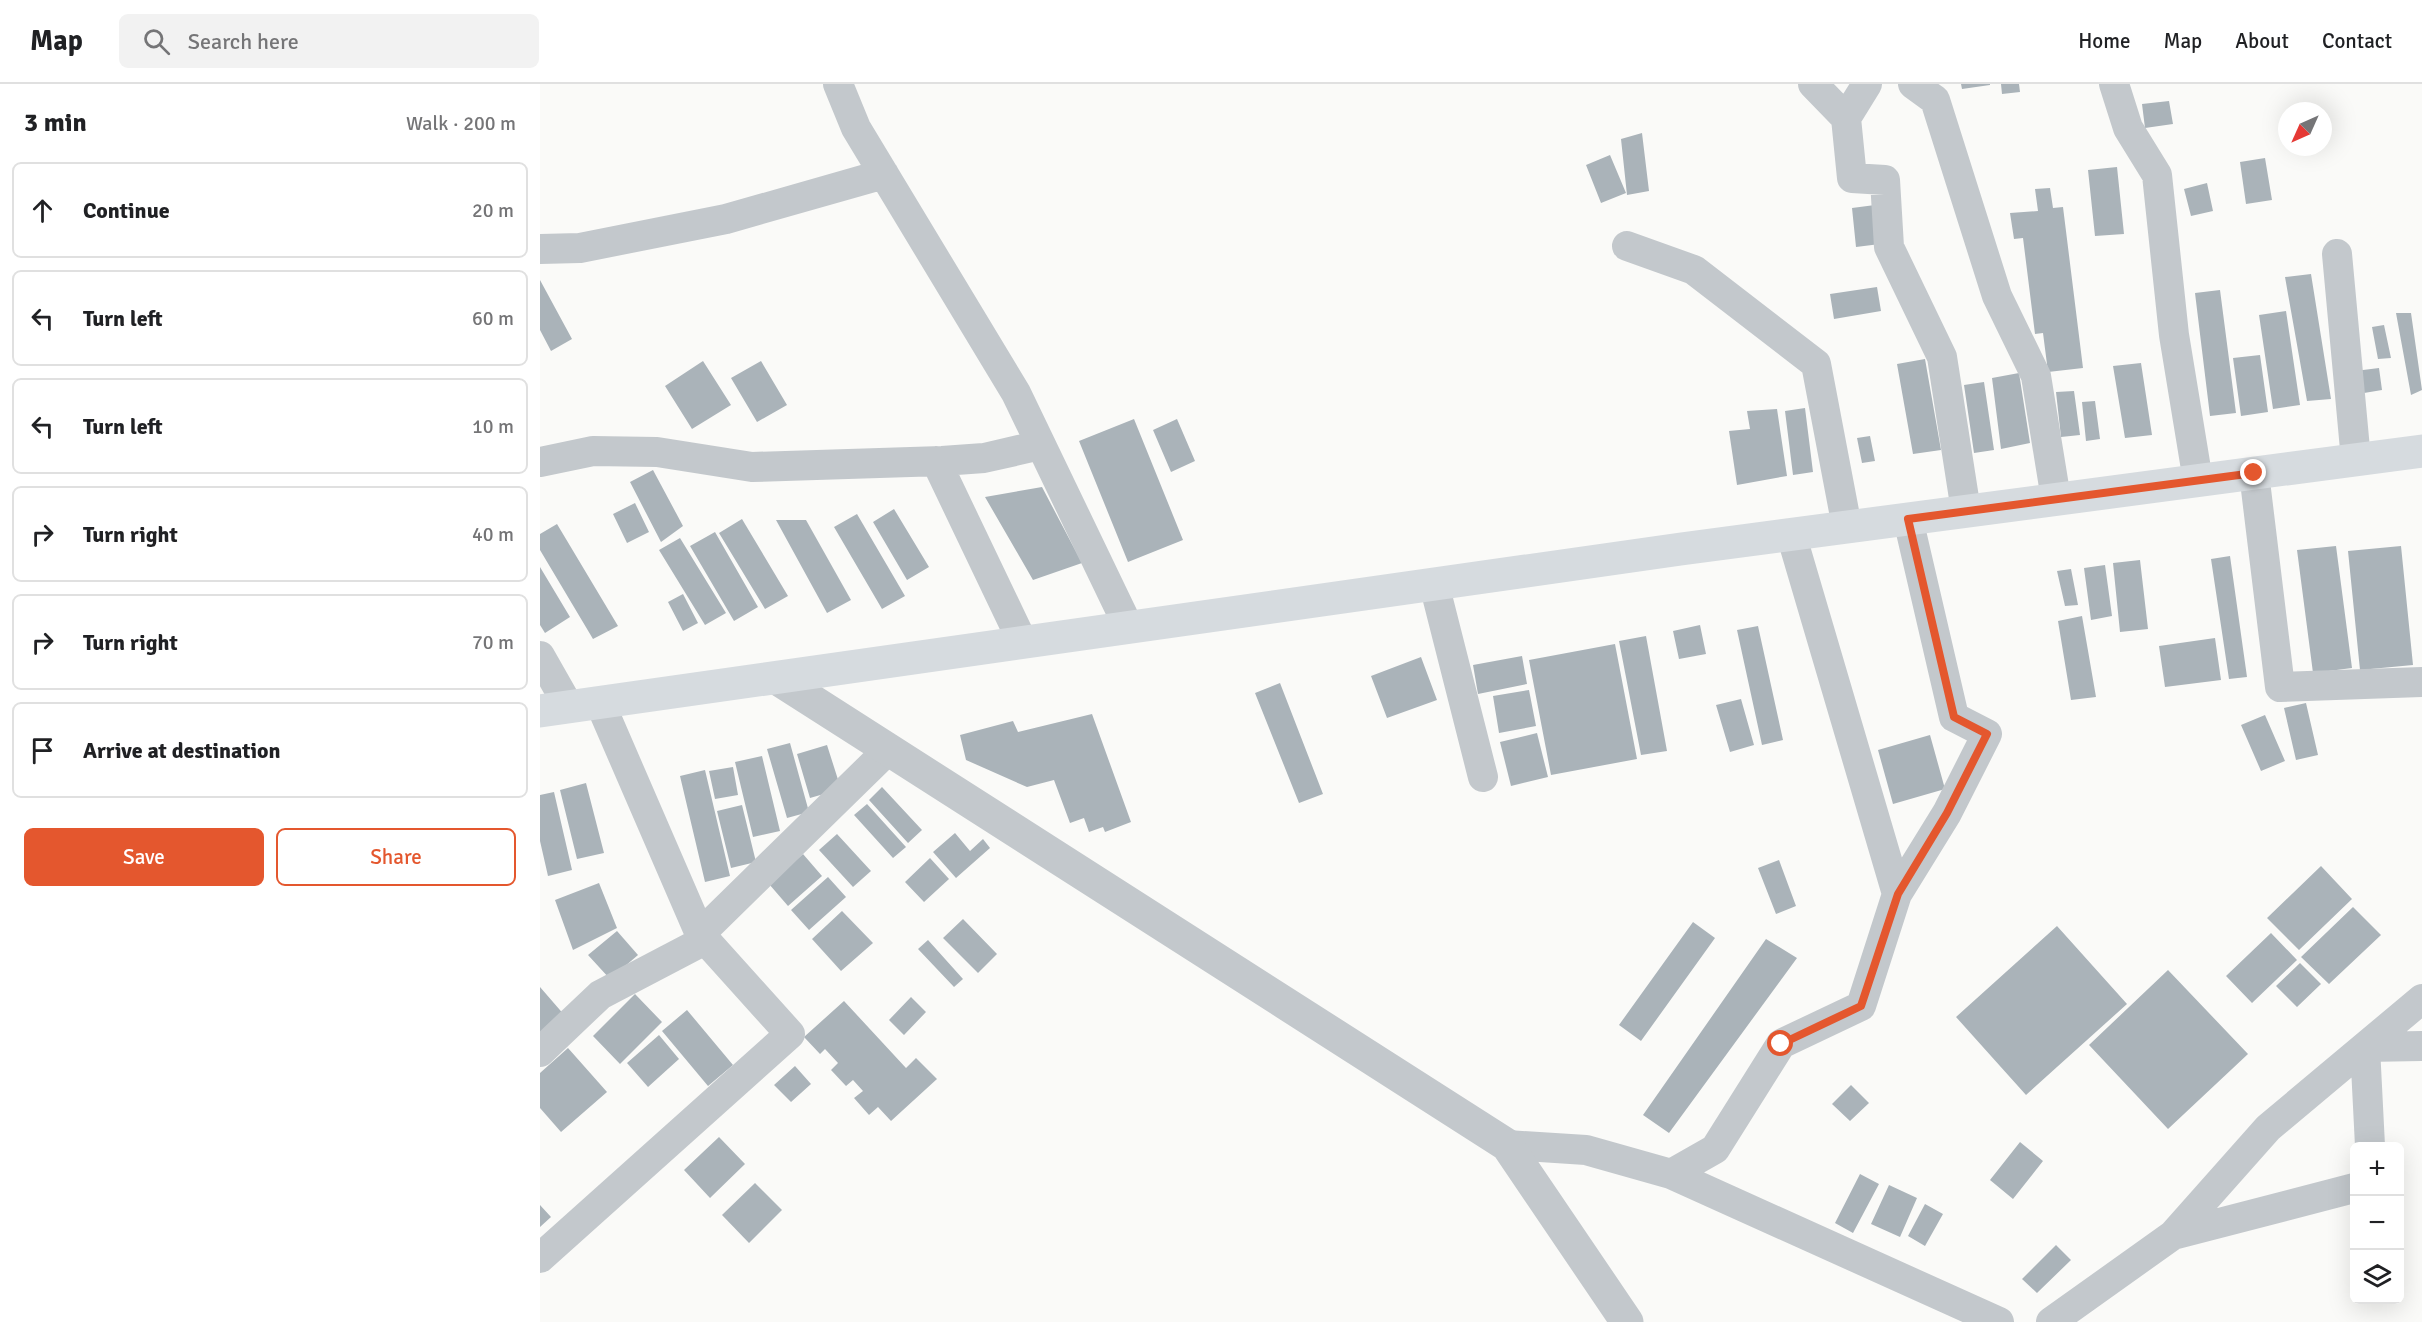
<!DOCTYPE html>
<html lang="en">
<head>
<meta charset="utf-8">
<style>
	:root { --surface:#fff; --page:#f2f2f2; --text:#202124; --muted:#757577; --line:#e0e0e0; --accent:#e4572e }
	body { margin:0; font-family:Signika,sans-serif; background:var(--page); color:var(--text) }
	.controls { position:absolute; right:18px; bottom:18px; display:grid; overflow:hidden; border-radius:9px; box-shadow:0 6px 24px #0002 }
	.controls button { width:54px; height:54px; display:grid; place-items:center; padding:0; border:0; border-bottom:2px solid var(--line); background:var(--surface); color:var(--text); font:30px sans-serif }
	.compass { position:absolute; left:1738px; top:18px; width:54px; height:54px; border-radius:50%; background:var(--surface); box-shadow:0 6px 24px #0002; rotate:225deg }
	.stop { position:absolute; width:18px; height:18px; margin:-14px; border:4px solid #e4572e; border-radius:50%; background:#fff }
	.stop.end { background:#e4572e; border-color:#fff; box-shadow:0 2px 6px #0008 }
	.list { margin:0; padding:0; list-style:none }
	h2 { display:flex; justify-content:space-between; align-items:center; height:78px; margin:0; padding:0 24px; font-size:26px }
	h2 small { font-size:20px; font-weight:400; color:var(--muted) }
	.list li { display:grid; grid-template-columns:39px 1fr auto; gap:18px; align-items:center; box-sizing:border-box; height:96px; margin:0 12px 12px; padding:0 12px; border:2px solid var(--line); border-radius:9px }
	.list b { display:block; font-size:22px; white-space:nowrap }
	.list em { font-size:20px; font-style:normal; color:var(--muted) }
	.actions { display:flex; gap:12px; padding:18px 24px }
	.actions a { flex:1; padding:14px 0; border:2px solid var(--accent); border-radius:9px; text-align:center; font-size:21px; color:var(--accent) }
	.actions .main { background:var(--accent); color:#fff }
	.icon { flex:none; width:33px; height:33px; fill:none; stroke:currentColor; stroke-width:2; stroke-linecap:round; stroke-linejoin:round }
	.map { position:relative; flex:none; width:1882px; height:1238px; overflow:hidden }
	header { display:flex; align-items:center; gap:36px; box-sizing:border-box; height:84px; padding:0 30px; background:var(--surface); border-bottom:2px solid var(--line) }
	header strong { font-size:28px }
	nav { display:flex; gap:33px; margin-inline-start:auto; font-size:21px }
	.search { width:420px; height:54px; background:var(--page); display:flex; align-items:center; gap:15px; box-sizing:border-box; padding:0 21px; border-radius:9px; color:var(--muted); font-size:22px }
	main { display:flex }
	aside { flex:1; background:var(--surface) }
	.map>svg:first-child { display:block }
	.building { fill:#aab3b9 }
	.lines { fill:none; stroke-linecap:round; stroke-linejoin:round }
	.minor { stroke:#c3c8cc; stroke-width:30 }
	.tertiary { stroke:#c3c8cc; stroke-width:33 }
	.secondary { stroke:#d6dbdf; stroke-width:33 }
	.route { stroke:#e4572e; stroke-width:8 }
</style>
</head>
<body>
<header>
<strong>Map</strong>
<div class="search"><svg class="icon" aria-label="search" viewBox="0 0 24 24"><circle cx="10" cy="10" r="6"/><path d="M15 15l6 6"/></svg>Search here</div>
<nav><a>Home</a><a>Map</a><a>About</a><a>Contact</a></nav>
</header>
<main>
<aside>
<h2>3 min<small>Walk · 200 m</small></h2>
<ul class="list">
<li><svg class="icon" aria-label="ahead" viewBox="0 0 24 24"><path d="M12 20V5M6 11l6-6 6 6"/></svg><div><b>Continue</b></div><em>20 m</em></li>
<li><svg class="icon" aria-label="left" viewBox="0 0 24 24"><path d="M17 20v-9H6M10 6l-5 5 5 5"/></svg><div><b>Turn left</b></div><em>60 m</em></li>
<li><svg class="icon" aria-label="left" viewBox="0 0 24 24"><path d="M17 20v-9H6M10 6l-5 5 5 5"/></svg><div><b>Turn left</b></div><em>10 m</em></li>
<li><svg class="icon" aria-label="right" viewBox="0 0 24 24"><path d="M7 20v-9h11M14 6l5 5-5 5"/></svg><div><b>Turn right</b></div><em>40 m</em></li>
<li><svg class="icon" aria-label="right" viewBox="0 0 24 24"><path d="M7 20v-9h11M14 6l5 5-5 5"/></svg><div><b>Turn right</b></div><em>70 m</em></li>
<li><svg class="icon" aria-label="arrive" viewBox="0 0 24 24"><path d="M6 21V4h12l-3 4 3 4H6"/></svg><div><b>Arrive at destination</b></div></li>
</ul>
<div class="actions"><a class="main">Save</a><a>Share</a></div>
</aside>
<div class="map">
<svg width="1882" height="1238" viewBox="0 0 1882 1238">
	<rect width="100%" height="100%" fill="#fafaf8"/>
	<path class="building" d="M1421,0h29v1l-28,4z
		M1461,0h18l1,8 -18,2z
		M1629,17l4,23 -28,4 -3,-24z
		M1102,49l7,58 -22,4 -6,-56z
		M1070,71l16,38 -25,10 -15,-38z
		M1725,74l7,42 -26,4 -6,-42z
		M1577,83l7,67 -29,2 -7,-66z
		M1667,99l6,28 -22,5 -7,-27z
		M1510,104l3,20 10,-1 20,161 -35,4 -5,-39 -8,1 -12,-96 -9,1 -4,-26 28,-2 -3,-22z
		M1335,121l5,39 -24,3 -4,-39z
		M1771,190l20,125 -24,2 -22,-124z
		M0,196l32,59 -21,12 -11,-21z
		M1337,203l4,24 -47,8 -4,-25z
		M1680,206l16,123 -26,3 -15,-123z
		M1746,227l14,94 -27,4 -14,-94z
		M1856,229h15l11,77 -11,5z
		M1844,241l7,33 -13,1 -6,-32z
		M1720,271l8,57 -27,4 -8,-58z
		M1385,275l16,91 -28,4 -16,-90z
		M163,277l28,44 -39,24 -27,-43z
		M221,277l26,44 -30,17 -26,-44z
		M1601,279l11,72 -27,3 -12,-72z
		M1839,284l3,22 -24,4 -3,-23z
		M1479,289l11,70 -29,6 -9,-71z
		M1444,298l10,68 -20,3 -10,-68z
		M1534,307l6,44 -19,2 -5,-45z
		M1555,317l5,38 -14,2 -4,-39z
		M1265,324l8,64 -20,3 -8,-64z
		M1237,325l10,67 -50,9 -8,-54 21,-2 -3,-18z
		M594,335l49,121 -55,22 -49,-121z
		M637,335l18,42 -24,11 -18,-42z
		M1330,352l5,25 -13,2 -5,-25z
		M113,386l30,56 -22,16 -31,-60z
		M502,403l40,76 -49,17 -48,-83z
		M95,419l14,29 -22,11 -14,-29z
		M354,425l35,58 -22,13 -34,-58z
		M317,430l48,82 -23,13 -48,-82z
		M202,435l46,77 -23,13 -46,-76z
		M236,436h30l45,80 -24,13z
		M17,440l61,102 -25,13 -53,-89v-16z
		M175,448l43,75 -24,14 -44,-75z
		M140,454l46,75 -21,12 -46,-75z
		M1796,462l16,122 -39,5 -16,-123z
		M1861,462l12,119 -53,5 -12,-119z
		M1690,472l17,121 -18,2 -18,-120z
		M1600,476l8,69 -28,3 -7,-69z
		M1565,481l7,51 -21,4 -7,-52z
		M0,483l30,50 -25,16 -5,-8z
		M1531,485l7,36 -13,1 -8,-35z
		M143,510l15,29 -15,8 -15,-29z
		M1542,532l14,81 -25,3 -13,-79z
		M1160,541l6,29 -27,5 -6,-28z
		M1218,542l25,114 -21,5 -25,-115z
		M1106,552l21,115 -26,4 -22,-114z
		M1675,554l6,42 -56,7 -6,-41z
		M1075,560l22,115 -86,16 -22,-115z
		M982,572l5,28 -49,10 -5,-29z
		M881,573l16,43 -50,18 -16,-42z
		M740,599l43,111 -24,9 -44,-110z
		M989,606l7,36 -37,7 -6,-37z
		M1201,615l13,46 -24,7 -14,-47z
		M1766,619l12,52 -22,5 -12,-52z
		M552,630l39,108 -26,10 -2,-5 -14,5 -5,-14 -14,5 -16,-43 -27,7 -61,-27 -6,-25 53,-14 5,11z
		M1725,631l20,46 -24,10 -20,-46z
		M997,649l11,44 -37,9 -11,-44z
		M1390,651l15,54 -52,15 -15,-54z
		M250,659l19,69 -22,6 -20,-69z
		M287,661l14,44 -31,9 -13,-44z
		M222,672l18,75 -27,6 -18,-75z
		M193,683l5,28 -23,4 -6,-28z
		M165,686l25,106 -25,6 -25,-106z
		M46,699l18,70 -27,6 -17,-69z
		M342,703l40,43 -14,13 -39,-43z
		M14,708l18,78 -24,6 -8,-35v-46z
		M327,720l39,43 -13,11 -39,-43z
		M202,721l14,57 -25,6 -14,-57z
		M415,749l15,18 13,-12 7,9 -34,30 -23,-26z
		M297,750l34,37 -18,16 -34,-37z
		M263,770l19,22 -34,30 -19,-22z
		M390,774l19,21 -25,23 -19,-20z
		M1239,776l17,46 -20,8 -18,-46z
		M1781,782l31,33 -53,51 -32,-32z
		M288,793l18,20 -37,33 -18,-20z
		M59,799l18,45 -44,22 -18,-50z
		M1813,823l28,28 -52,49 -28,-27z
		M302,827l31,32 -32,28 -29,-32z
		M423,835l34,35 -19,19 -35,-35z
		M1153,838l22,16 -74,103 -22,-16z
		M1517,842l70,78 -101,91 -70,-78z
		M77,847l21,24 -28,24 -22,-24z
		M1731,849l26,27 -45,43 -26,-27z
		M1226,855l31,19 -128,175 -26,-18z
		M388,856l35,39 -9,8 -36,-38z
		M1760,879l21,21 -24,23 -21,-21z
		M1628,886l80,84 -80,75 -79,-84z
		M0,903l26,30 -26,21z
		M95,910l27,28 -42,42 -27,-28z
		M371,913l15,15 -22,23 -15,-15z
		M304,917l62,67 10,-10 21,21 -46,42 -13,-14 -9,8 -15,-17 9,-7 -10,-11 -7,6 -15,-16 7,-7 -13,-14 -5,5 -16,-17z
		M147,926l46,55 -25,21 -46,-55z
		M119,951l20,24 -31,28 -21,-24z
		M28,964l39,44 -46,40 -21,-24v-35z
		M255,982l16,18 -20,18 -17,-17z
		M1311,1001l18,18 -19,18 -18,-17z
		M179,1053l26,27 -35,34 -26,-28z
		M1480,1058l23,19 -30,38 -23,-19z
		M1320,1090l19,10 -26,49 -18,-10z
		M215,1099l27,27 -33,33 -27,-28z
		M1349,1101l28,13 -17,39 -29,-13z
		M1385,1120l18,10 -18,32 -17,-10z
		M0,1121l11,12 -11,10z
		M1516,1161l15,15 -34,33 -15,-14z"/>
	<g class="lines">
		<path class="minor" d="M298,0l18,44 160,265 113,235
			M1273,0l33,34
			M1327,0l-21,34 6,60 33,2 4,67 53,110 24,154
			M1373,0l22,16 62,196 39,80 20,123
			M1574,0l14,44 29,47 17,160 24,146
			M1087,162l67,24 122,94 31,163
			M0,165l40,-1 146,-29 158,-45
			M1797,170l19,206
			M396,377l87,182
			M0,378l53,-11 64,1 95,15 190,-6 42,-3 57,-13
			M1714,389l26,214 142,-5
			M1251,450l106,360
			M894,500l49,193
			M0,572l29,51
			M60,619l100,231
			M0,968l60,-57 105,-55
			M967,1061l79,5 85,24 44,-25 66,-105 80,-38 36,-112 50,-81 40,-79 -33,-17 -46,-198
			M1830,1062l-5,-99 57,-1
			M1131,1090l328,148
			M1633,1151l181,-47
			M0,1174l250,-224 -90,-100 189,-185
			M1511,1238l122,-87 95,-107 154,-129"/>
		<path class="tertiary" d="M238,595l729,466 120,177"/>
		<path class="secondary" d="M0,627l1141,-162 741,-98"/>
	</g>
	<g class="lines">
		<path class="route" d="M1241,960l80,-38 37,-112 49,-81 40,-79 -33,-17 -46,-198 346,-46"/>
	</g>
</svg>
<div class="controls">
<button>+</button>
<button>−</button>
<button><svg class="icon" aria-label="layers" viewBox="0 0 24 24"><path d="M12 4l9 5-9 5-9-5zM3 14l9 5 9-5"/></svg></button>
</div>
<svg class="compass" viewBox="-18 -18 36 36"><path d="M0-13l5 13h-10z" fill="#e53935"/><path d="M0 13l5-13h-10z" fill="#757577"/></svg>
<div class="stop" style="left:1241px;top:960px"></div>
<div class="stop end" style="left:1714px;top:389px"></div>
</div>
</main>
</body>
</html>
